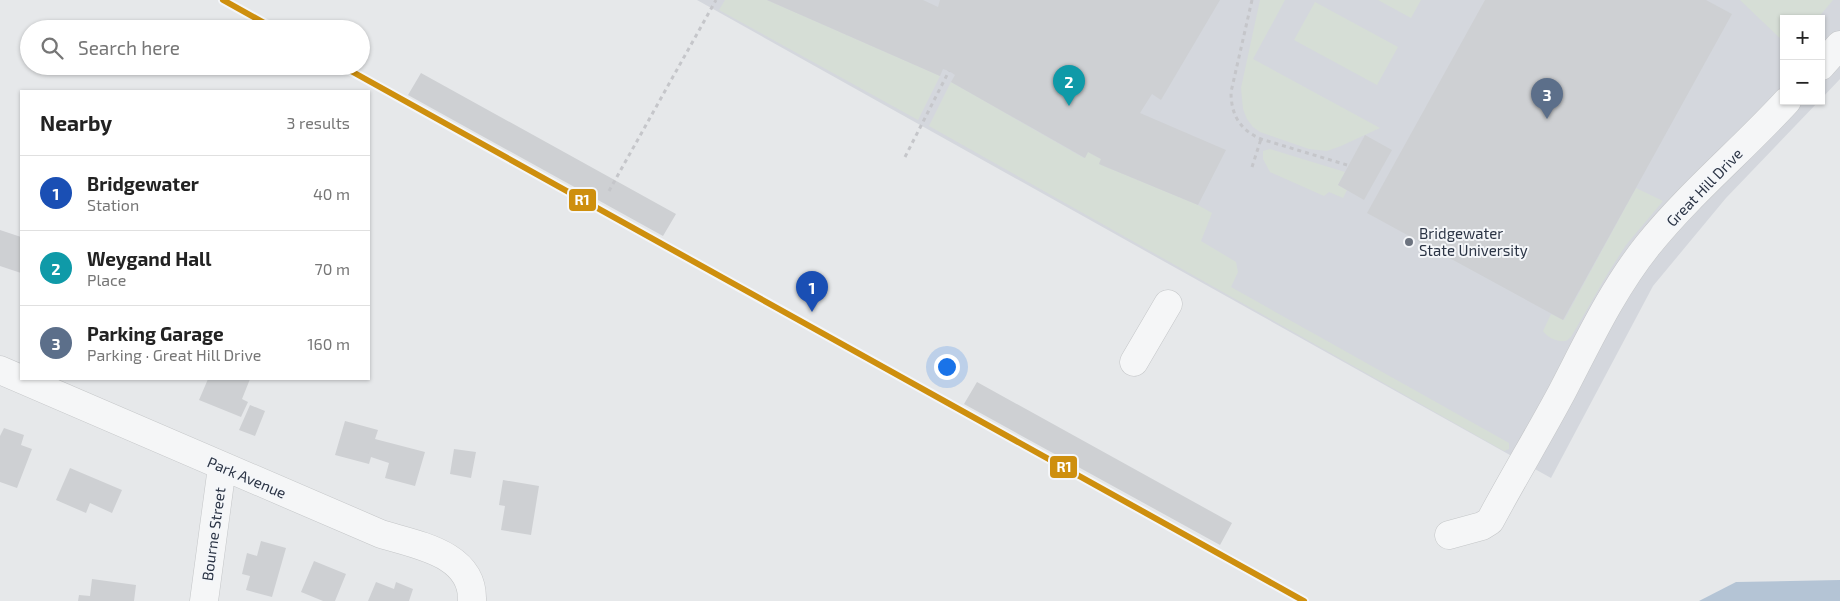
<!DOCTYPE html>
<html lang="en">
<head>
<meta charset="utf-8">
<style>
	:root { --surface:#fff; --page:#f2f2f2; --text:#222; --muted:#767676; --line:#e0e0e0; --accent:#db2777 }
	body { margin:0; font-family:"Exo 2",sans-serif; background:var(--page); color:var(--text) }
	.controls { position:absolute; right:15px; top:15px; display:grid; overflow:hidden; border-radius:0px; box-shadow:0 1px 4px #0004 }
	.controls button { width:45px; height:45px; display:grid; place-items:center; padding:0; border:0; border-bottom:1px solid var(--line); background:var(--surface); color:var(--text); font:25px sans-serif }
	.you { position:absolute; left:946px; top:366px; width:18px; height:18px; margin:-12px; border:4px solid #fff; border-radius:50%; background:#1a73e8; box-shadow:0 0 0 8px #1a73e833 }
	.badge { display:grid; place-items:center; width:32px; height:32px; border-radius:50%; background:var(--accent); color:#fff; font-size:16px; font-weight:700 }
	.pin { position:absolute; translate:-50% -41px; filter:drop-shadow(0 1px 2px #0008) }
	.pin::after { content:''; position:absolute; top:26px; width:18px; height:15px; background:inherit; clip-path:polygon(0 0,100% 0,50% 100%) }
	.list { margin:0; padding:0; list-style:none }
	h2 { display:flex; justify-content:space-between; align-items:center; height:65px; margin:0; padding:0 20px; font-size:21px }
	h2 small { font-size:16px; font-weight:400; color:var(--muted) }
	.list li { display:grid; grid-template-columns:32px 1fr auto; gap:15px; align-items:center; box-sizing:border-box; height:75px; padding:0 20px; border-top:1px solid var(--line) }
	.list b { display:block; font-size:19px; white-space:nowrap }
	.list p { margin:0; font-size:16px; white-space:nowrap; color:var(--muted) }
	.list em { font-size:16px; font-style:normal; color:var(--muted) }
	.icon { flex:none; width:28px; height:28px; fill:none; stroke:currentColor; stroke-width:2; stroke-linecap:round; stroke-linejoin:round }
	.map { position:relative; flex:none; width:1840px; height:601px; overflow:hidden }
	.search { position:absolute; background:var(--surface); box-shadow:0 1px 4px #0004; left:20px; top:20px; width:350px; height:55px; display:flex; align-items:center; gap:12px; box-sizing:border-box; padding:0 18px; border-radius:28px; color:var(--muted); font-size:19px }
	.panel { position:absolute; background:var(--surface); box-shadow:0 1px 4px #0004; left:20px; top:90px; width:350px; height:290px; border-radius:0px }
	.map>svg:first-child { display:block }
	.built { fill:#d4d7dd }
	.green { fill:#d6ded6 }
	.water { fill:#b4c4d5 }
	.building { fill:#ced0d3 }
	.lines { fill:none; stroke-linecap:round; stroke-linejoin:round }
	.minor-casing { stroke:#c4c6c8; stroke-width:29 }
	.path { stroke:#c5c6ca; stroke-width:3; stroke-dasharray:4 4; stroke-linecap:butt }
	.minor { stroke:#f5f6f7; stroke-width:28 }
	.rail-1-casing { stroke:#f4f6f9; stroke-width:10 }
	.rail-1 { stroke:#ce8f0e; stroke-width:6 }
	.poi-dot { fill:#6c737f; stroke:#f4f6f9; stroke-width:2 }
	.labels { text-anchor:middle; dominant-baseline:central; stroke-width:4; stroke-linejoin:round; paint-order:stroke }
	.street-label { font-size:15px; fill:#2b3445; stroke:#f4f6f9 }
	.poi-label { font-size:15px; fill:#2b3445; stroke:#f4f6f9; text-anchor:start }
	.line-badge { stroke:#f4f6f9; stroke-width:2 }
	.badge-label { font-size:14px; text-anchor:middle; font-weight:bold; fill:#fff }
</style>
</head>
<body>
<div class="map">
<svg width="1840" height="601" viewBox="0 0 1840 601">
	<rect width="100%" height="100%" fill="#e6e8ea"/>
	<path class="built" d="M697,0h1143v79l-19,20v-80h-37v82h35l-93,97 -73,88 -102,192z"/>
	<path class="green" d="M725,0h42l173,76 -22,44 -199,-110z
		M1260,0h25l-32,59 127,69 -39,18 -14,5 -18,-2 -49,-17 -7,-5 -6,-8 -4,-10 -2,-21z
		M1378,0h43l-10,18z
		M1740,0h93l-16,19h-33v23z
		M1315,2l83,45 -21,38 -83,-45z
		M951,82l133,76 4,-6 13,7 -2,5 99,41 14,8 -11,28 35,21 2,10 -7,15 278,156v6l-5,2 -575,-325z
		M1270,149l75,23 -7,13 9,5 -4,8 -14,-6 -5,4 -54,-24 -7,-13v-8z
		M1636,188l27,13 -37,44 -18,28 -37,64 -5,4c-9,1 -18,-3 -23,-10l8,-17 13,6z"/>
	<path class="water" d="M1840,580v21h-141l37,-19z"/>
	<path class="building" d="M767,0h156l15,7 2,-7h280l-59,100 -9,-6 -12,19 86,37 -28,55 -99,-41 2,-5 -13,-7 -3,6 -134,-76 4,-7 -6,-4 -6,-2 -3,7z
		M1485,0h221l26,14 -169,306 -196,-107z
		M421,73l255,141 -13,22 -255,-141z
		M1365,135l27,15 -28,50 -26,-15z
		M0,230l21,7v36l-21,-7z
		M208,379h42l-8,20 6,3 -7,15 -42,-17z
		M977,382l255,141 -12,22 -256,-141z
		M250,405l15,6 -10,25 -16,-6z
		M345,421l33,9 -3,9 50,13 -10,34 -30,-8 4,-15 -18,-6 -2,7 -34,-9z
		M4,428l20,7 -3,10 11,4 -15,39 -17,-6v-46z
		M454,449l22,3 -5,26 -21,-4z
		M70,468l52,22 -10,23 -22,-10 -4,10 -30,-13z
		M503,480l36,6 -8,49 -30,-5 4,-24 -6,-1z
		M261,541l25,7 -14,49 -26,-7 4,-14 -8,-2 5,-21 10,3z
		M314,561l32,13 -11,27h-12l-22,-9z
		M92,579l44,6 -2,16h-56l1,-6 11,1z
		M376,582l18,7 2,-7 17,7 -4,12h-41z"/>
	<g class="lines">
		<defs>
			<path id="minor" d="M1821,66l19,-21
				M1134,362l34,-58
				M0,370l381,164c35,11 93,19 91,67
				M1449,535l33,-9 8,-5c23,-43 49,-86 72,-129 26,-50 50,-102 86,-147 42,-52 94,-95 139,-144
				M204,601l18,-134"/>
		</defs>
		<use href="#minor" class="minor-casing"/>
		<path class="path" d="M1252,0l-21,92c0,23 9,38 30,47l86,26
			M905,157l44,-86
			M1252,167l9,-28
			M609,191l107,-191"/>
		<use href="#minor" class="minor"/>
		<defs>
			<path id="rail-1" d="M223,0l52,29
				M342,66l962,535"/>
		</defs>
		<use href="#rail-1" class="rail-1-casing"/>
		<use href="#rail-1" class="rail-1"/>
	</g>
	<circle class="poi-dot" cx="1409" cy="242" r="5"/>
	<g class="labels">
		<g class="street-label">
			<text transform="translate(1704 187) rotate(-46)">Great Hill Drive</text>
			<text transform="translate(247 477) rotate(23)">Park Avenue</text>
			<text transform="translate(213 534) rotate(-82)">Bourne Street</text>
		</g>
		<g class="poi-label">
			<text x="1419" y="233">Bridgewater<tspan x="1419" dy="17">State University</tspan></text>
		</g>
	</g>
	<g class="line-badge">
		<rect x="568" y="188" width="29" height="24" rx="5" fill="#ce8f0e"/>
		<rect x="1049" y="455" width="29" height="24" rx="5" fill="#ce8f0e"/>
	</g>
	<g class="badge-label">
		<text x="582" y="205">R1</text>
		<text x="1064" y="472">R1</text>
	</g>
</svg>
<div class="controls">
<button>+</button>
<button>−</button>
</div>
<div class="you"></div>
<div class="pin badge" style="left:812px;top:312px;background:#1a4fb4">1</div>
<div class="pin badge" style="left:1069px;top:106px;background:#0f9aa8">2</div>
<div class="pin badge" style="left:1547px;top:119px;background:#5c6f8a">3</div>
<div class="search"><svg class="icon" aria-label="search" viewBox="0 0 24 24"><circle cx="10" cy="10" r="6"/><path d="M15 15l6 6"/></svg>Search here</div>
<section class="panel">
<h2>Nearby<small>3 results</small></h2>
<ul class="list">
<li><span class="badge" style="background:#1a4fb4">1</span><div><b>Bridgewater</b><p>Station</p></div><em>40 m</em></li>
<li><span class="badge" style="background:#0f9aa8">2</span><div><b>Weygand Hall</b><p>Place</p></div><em>70 m</em></li>
<li><span class="badge" style="background:#5c6f8a">3</span><div><b>Parking Garage</b><p>Parking · Great Hill Drive</p></div><em>160 m</em></li>
</ul>
</section>
</div>
</body>
</html>
